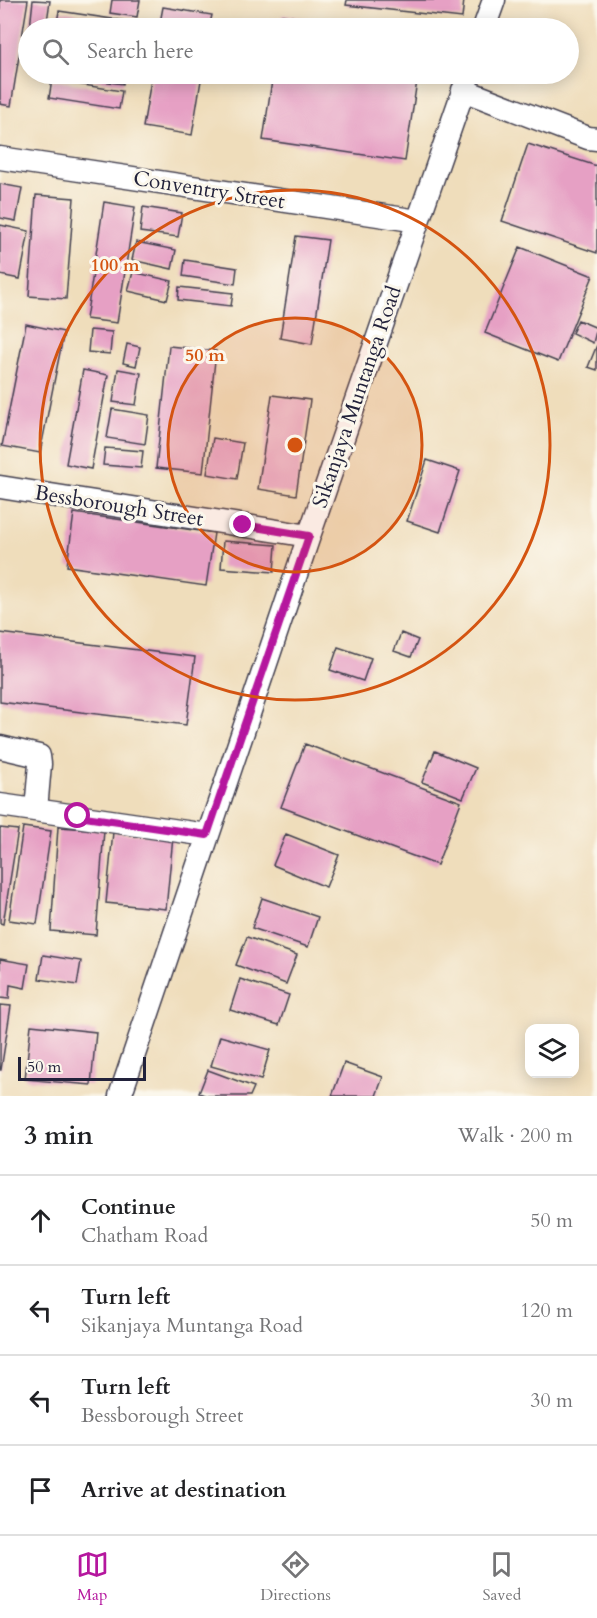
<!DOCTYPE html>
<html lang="en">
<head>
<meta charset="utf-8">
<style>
	:root { --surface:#fff; --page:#f6f6f6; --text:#202124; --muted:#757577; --line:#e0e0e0; --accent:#b5179e }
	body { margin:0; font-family:Cardo,serif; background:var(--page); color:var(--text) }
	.controls { position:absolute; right:18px; bottom:18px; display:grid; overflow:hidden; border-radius:12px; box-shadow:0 3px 15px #0003 }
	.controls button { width:54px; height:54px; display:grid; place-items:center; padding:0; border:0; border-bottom:2px solid var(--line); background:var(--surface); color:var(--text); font:30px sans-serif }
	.scale { position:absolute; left:18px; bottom:15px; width:128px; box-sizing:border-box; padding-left:6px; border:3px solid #22223b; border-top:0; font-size:16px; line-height:21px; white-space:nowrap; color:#22223b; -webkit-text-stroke:4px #fbf7ec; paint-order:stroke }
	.stop { position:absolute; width:18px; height:18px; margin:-14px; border:4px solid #b5179e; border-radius:50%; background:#fff }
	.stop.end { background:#b5179e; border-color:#fff; box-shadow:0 2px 6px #0008 }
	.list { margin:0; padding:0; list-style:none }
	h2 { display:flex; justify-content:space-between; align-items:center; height:78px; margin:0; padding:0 24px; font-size:26px }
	h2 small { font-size:20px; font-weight:400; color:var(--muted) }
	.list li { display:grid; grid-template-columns:39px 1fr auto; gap:18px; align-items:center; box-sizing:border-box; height:90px; padding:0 24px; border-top:2px solid var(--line) }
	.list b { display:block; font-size:22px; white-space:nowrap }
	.list p { margin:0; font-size:20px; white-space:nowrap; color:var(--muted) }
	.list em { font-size:20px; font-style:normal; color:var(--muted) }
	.icon { flex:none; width:33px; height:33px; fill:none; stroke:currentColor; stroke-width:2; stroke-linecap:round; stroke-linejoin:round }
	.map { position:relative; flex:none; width:597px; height:1096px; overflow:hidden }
	.search { position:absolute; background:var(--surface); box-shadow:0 3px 15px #0003; left:18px; right:18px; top:18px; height:66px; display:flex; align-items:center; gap:15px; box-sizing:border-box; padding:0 21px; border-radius:33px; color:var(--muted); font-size:22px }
	.sheet { height:438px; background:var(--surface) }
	nav { display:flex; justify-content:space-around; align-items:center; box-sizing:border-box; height:84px; border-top:2px solid var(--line); background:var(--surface); font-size:16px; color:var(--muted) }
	nav a { display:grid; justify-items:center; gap:3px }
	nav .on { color:var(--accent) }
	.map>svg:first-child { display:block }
	.building { fill:#e6a0c4 }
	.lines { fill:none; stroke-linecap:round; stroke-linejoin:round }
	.minor-casing { stroke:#413e4e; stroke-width:25 }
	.minor { stroke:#fff; stroke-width:22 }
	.route { stroke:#b5179e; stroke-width:8 }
	.ring { fill:none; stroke:#d45411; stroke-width:3 }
	.labels { text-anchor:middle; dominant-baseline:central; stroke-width:6; stroke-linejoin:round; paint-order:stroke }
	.street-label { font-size:21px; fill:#22223b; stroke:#fbf7ec }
	.centre { fill:#d45411; stroke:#fbf7ec; stroke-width:3 }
	.ring-label { font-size:18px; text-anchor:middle; font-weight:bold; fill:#d45411; stroke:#fbf7ec; stroke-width:6; stroke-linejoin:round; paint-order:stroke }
</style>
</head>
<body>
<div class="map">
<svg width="597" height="1096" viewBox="0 0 597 1096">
	<rect width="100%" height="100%" fill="#fbf7ec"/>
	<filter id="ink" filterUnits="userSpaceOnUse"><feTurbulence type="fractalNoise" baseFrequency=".0167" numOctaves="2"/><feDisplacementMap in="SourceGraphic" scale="12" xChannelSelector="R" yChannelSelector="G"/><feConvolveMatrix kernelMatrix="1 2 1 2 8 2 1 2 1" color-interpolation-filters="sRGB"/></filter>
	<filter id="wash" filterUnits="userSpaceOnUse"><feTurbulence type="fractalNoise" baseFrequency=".008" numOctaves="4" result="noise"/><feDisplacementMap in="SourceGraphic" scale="24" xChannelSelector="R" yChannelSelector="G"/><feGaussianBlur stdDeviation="1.35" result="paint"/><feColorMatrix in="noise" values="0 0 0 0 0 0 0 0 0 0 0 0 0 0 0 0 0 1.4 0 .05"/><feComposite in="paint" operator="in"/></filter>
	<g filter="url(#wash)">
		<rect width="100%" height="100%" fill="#efddbb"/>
		<g id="blocks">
			<path class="building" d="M0,0h28l-17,106 -11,-2z
				M33,0l17,1 -4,27h-16z
				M112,0h28l-3,17 -27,-4z
				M347,0h117l-2,18 -116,-13z
				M163,7l49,8 -3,13h-50z
				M59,11l73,11 -1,6h-75z
				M282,15l80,12v1h-82z
				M50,74h74l-1,10z
				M152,74h50l-10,61 -49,-8z
				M273,74h145l-13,87 -142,-21z
				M52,80l70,11 -3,18 -70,-11z
				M528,144l69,22v87l-95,-32z
				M0,184l22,4 -6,33 -16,-3z
				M36,195l38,3 -8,101 -37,-3z
				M104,202l31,5 -18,116 -31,-4z
				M143,207l39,6 -4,24 -38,-5z
				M0,225l29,6 -9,48 -20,-4z
				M296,236l32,4 -16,104 -32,-6z
				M136,242l40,8 -4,19 -40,-9z
				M520,247l73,29 -35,86 -73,-29z
				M185,260l52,8 -2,16 -52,-8z
				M133,272l39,9 -5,19 -39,-9z
				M179,287l54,6 -2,13 -53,-6z
				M578,320l19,8 -4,15 -21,-10z
				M26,324l38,8 -24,121 -38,-7z
				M90,330l22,2 -2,22 -22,-2z
				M127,344l13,3 -4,19 -13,-3z
				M597,345v25l-9,-3z
				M169,346l47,5 -13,122 -47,-5z
				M118,369l23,4 -5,32 -23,-3z
				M83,370l25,5 -17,94 -25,-5z
				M272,395l38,5 -14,95 -38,-6z
				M112,409l37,6 -4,29 -38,-6z
				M213,438l30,5 -6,36 -30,-5z
				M105,448l38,3 -2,17 -38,-3z
				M427,460l33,11 -20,61 -33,-11z
				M74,513l140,20 -8,53 -139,-20z
				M223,541l53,4 -2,27 -53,-4z
				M0,633l195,24 -9,68 -186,-23z
				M401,633l17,7 -7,17 -17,-6z
				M338,647l33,11 -8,23 -33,-11z
				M305,744l156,58 -24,63 -156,-58z
				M435,751l41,17 -13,30 -41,-16z
				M23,827l28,4 -14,93 -28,-4z
				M58,827l46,3 -8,105 -45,-4z
				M0,828l18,2 -15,94 -3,-1z
				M113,832l60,5 -7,72 -60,-6z
				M286,834l53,21 -13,32 -53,-22z
				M262,898l56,19 -10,30 -56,-19z
				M247,937l50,18 -11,29 -50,-19z
				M43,955l38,6 -4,24 -38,-6z
				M0,959l29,5 -4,24 -15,-3 -1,14 -9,-1z
				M240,979l49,16 -10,30 -49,-15z
				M0,1005l11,1 -10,64h-1z
				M31,1025l65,7 -5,53 -66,-6z
				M220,1036l50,14 -9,30 -50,-14z
				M344,1063l39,14 -7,19h-44z
				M208,1070l46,17 -4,9h-43l-8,-3z"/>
		</g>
	</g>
	<g filter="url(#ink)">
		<use href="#blocks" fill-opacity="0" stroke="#413e4e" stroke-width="1.5"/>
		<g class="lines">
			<defs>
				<path id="minor" d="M484,28l10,-28
					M463,90l125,48 9,1
					M0,158l418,63
					M0,487l309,49
					M0,747l39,9 1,8 -4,46
					M0,805l207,30
					M120,1096l189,-560 160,-462"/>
			</defs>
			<use href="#minor" class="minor-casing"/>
			<use href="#minor" class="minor"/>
		</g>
	</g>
	<g class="lines" filter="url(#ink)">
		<path class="route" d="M78,816l129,19 102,-299 -66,-11"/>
	</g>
	<circle cx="295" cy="445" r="127" fill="#d45411" fill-opacity=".12"/>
	<g class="ring">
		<circle cx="295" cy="445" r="127"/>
		<circle cx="295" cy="445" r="255"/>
	</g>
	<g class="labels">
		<g class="street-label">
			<text transform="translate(209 190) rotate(9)">Conventry Street</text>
			<text transform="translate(357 397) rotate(-71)">Sikanjaya Muntanga Road</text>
			<text transform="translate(119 506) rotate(9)">Bessborough Street</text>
		</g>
	</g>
	<circle cx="295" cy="445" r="9" class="centre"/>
	<g class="ring-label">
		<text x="115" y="271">100 m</text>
		<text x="205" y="361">50 m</text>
	</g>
</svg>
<div class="controls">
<button><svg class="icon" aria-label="layers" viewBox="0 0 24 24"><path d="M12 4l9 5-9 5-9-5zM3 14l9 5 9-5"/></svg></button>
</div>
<div class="scale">50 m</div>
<div class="stop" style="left:78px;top:816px"></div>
<div class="stop end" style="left:243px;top:525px"></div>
<div class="search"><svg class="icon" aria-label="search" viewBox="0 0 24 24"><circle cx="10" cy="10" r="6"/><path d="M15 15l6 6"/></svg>Search here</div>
</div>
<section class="sheet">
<h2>3 min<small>Walk · 200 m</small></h2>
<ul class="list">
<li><svg class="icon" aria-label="ahead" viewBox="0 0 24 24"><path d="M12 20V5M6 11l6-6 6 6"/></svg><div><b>Continue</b><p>Chatham Road</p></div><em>50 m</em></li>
<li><svg class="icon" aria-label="left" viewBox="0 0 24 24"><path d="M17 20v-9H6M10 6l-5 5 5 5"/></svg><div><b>Turn left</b><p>Sikanjaya Muntanga Road</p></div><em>120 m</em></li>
<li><svg class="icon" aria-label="left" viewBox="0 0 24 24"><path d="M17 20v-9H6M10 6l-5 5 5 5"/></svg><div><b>Turn left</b><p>Bessborough Street</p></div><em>30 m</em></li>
<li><svg class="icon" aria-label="arrive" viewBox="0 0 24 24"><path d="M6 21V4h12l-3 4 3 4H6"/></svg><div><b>Arrive at destination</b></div></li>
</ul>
</section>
<nav>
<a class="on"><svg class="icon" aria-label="map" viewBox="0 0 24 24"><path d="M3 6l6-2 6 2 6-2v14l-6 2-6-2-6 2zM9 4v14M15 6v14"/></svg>Map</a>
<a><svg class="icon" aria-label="directions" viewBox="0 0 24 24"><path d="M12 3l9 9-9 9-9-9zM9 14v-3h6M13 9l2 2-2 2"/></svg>Directions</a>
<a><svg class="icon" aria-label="saved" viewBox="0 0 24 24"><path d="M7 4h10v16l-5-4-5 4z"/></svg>Saved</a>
</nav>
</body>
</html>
